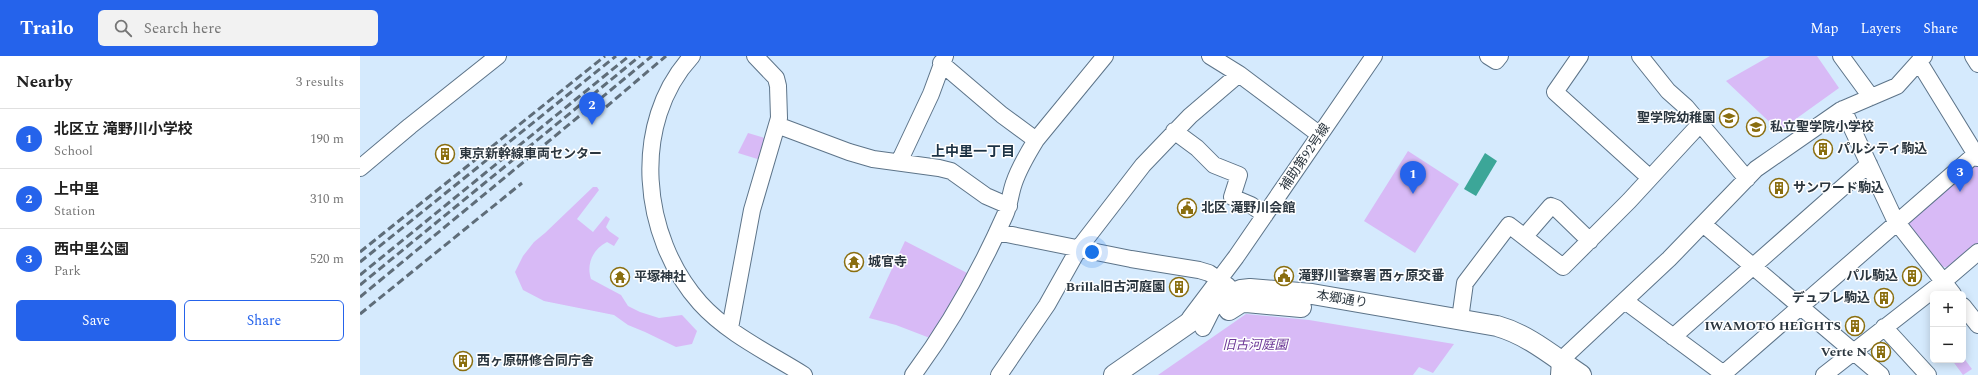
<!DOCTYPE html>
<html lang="en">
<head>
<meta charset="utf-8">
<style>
	:root { --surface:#fff; --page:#f2f2f2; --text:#222; --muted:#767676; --line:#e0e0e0; --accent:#2563eb }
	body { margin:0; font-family:Spectral,"Noto Sans JP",serif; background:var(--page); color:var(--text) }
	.controls { position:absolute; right:12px; bottom:12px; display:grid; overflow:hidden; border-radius:6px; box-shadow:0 2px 10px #0003 }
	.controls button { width:36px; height:36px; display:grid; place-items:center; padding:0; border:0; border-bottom:1px solid var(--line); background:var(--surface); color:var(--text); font:20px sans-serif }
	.you { position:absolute; left:732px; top:196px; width:14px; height:14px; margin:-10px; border:3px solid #fff; border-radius:50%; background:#1a73e8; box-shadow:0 0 0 6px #1a73e833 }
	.badge { display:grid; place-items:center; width:26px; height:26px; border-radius:50%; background:var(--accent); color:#fff; font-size:13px; font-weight:700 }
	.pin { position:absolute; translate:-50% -33px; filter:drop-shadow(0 1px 2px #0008) }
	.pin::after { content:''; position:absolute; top:21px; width:14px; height:12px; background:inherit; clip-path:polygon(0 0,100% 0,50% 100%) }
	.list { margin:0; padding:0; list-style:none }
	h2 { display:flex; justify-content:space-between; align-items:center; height:52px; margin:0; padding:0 16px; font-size:17px }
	h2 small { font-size:13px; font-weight:400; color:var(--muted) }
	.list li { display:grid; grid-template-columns:26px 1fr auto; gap:12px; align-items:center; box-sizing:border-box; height:60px; padding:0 16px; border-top:1px solid var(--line) }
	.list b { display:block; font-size:15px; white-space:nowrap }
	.list p { margin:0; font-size:13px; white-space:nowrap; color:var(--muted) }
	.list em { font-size:13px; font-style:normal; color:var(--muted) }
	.actions { display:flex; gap:8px; padding:12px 16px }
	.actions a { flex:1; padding:9px 0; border:1px solid var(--accent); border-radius:6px; text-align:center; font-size:14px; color:var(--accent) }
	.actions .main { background:var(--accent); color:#fff }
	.icon { flex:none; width:22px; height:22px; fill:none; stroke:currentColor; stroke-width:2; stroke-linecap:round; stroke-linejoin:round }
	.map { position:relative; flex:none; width:1618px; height:319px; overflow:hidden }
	header { display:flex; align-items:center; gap:24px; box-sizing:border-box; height:56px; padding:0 20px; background:var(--accent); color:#fff }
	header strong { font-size:19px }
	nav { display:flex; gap:22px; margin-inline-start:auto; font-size:14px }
	.search { width:280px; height:36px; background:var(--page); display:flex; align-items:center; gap:10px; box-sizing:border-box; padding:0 14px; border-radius:6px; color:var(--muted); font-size:15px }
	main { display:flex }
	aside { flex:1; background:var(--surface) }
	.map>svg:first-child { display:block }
	.green { fill:#d8baf6 }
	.water { fill:#3ca698 }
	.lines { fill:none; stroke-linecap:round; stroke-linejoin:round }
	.minor-casing { stroke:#5d7489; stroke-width:18 }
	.major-casing { stroke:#5d7489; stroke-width:22 }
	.minor { stroke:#fff; stroke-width:16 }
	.major { stroke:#fff; stroke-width:20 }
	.rail { stroke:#5f6d79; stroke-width:3; stroke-dasharray:8 4; stroke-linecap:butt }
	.labels { text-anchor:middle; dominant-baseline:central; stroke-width:3; stroke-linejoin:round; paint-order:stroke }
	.poi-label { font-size:13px; font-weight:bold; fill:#2b363f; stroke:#fff; text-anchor:start }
	.street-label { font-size:13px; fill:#2b363f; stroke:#fff }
	.park-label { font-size:13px; font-style:italic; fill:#6c3796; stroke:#fff }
	.neighbourhood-label { font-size:14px; font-weight:bold; fill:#1d3345; stroke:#fff }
</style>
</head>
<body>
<header>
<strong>Trailo</strong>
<div class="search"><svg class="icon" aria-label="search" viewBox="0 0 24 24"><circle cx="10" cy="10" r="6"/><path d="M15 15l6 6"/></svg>Search here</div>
<nav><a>Map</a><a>Layers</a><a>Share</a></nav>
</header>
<main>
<aside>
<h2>Nearby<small>3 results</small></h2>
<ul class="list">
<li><span class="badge">1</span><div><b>北区立 滝野川小学校</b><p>School</p></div><em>190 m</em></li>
<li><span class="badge">2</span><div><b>上中里</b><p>Station</p></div><em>310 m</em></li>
<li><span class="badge">3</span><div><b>西中里公園</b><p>Park</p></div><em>520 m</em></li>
</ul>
<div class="actions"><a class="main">Save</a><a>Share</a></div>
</aside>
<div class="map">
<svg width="1618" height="319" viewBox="0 0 1618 319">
	<rect width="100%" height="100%" fill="#d5eafd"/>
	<path class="green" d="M1410,0h47l22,32 -60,43 -53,-50z
		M388,77l23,7 -7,21 -26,-8z
		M1048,95l51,33 -44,69 -51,-32z
		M1618,107v84l-26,22 -15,-4 -30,-36 2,-8z
		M233,131h4l2,3 -22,29 16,13 13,-16 4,3 -4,8 3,4 10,7 -5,8 -7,-4c-14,7 -21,22 -16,37l30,16 7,11 12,6 19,6 23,-3 15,16 -5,13 -16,3 -31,-15 -17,-7 -14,-10 -70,-14 -21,-11 -8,-18 8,-16 11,-14 11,-9z
		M545,185l66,34 -36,65 -39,-15 -27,-7z
		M886,258l63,6 145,24 -21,29 -14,-6 -6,8h-255z
		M1603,301l9,12 -9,6 -11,-15h11z"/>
	<path class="water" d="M1125,97l12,8 -21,35 -12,-7z"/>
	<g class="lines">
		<defs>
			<path id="minor" d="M332,0c-62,67 -51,181 8,247 28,31 69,50 104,72
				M850,0l29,18 81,61
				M1128,0l8,5 4,-5
				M1220,0l-25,36 95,86
				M1280,0l28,35 18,16 61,72
				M1481,0l30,41
				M1613,0l5,8
				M1559,6l59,96
				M581,7l61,52 34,25
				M1483,53l52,111 58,74
				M417,69l72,27 24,7 66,9 12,3 35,25 23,10
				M814,75l23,17 17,17 25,10 -7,22 19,8 14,10
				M539,106l32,-68 14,-38
				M0,112l50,-42 88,-70
				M1343,168l178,151
				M637,176l134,27 68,11 10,3 19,13
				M1165,180l26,-30 5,2 34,33
				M1265,245l100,74
				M1603,250l15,19
				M830,262l46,-61 138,-201
				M1100,263l5,-36 44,-58 54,42 66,-66 71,-77
				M1524,271l44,48
				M370,272l22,-118 27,-92 -1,-32 -2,-8 -21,-22
				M843,272l12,-24
				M1313,281l196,-173
				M553,319c35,-47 68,-106 92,-160 5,-11 5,-21 9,-32 5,-15 14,-30 22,-43l69,-84
				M639,319l48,-70 32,-57 64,-83 47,-49 49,-42
				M1199,319l1,-14 109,-102 87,-90 85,-59 56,-24 27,-30
				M1362,319l256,-223
				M1464,319l119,-93 35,-30"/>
			<path id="major" d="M869,254l11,-7 6,-1 55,5
				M754,319l115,-80 12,-5 9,-1 62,5 185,32c32,9 57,31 84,49"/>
		</defs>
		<use href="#minor" class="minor-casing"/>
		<use href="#major" class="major-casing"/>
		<use href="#minor" class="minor"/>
		<use href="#major" class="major"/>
		<path class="rail" d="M246,51l60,-51
			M0,196l245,-196
			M0,206l256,-206
			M0,219l269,-219
			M0,229l280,-229
			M0,241l292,-241
			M0,258l162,-131"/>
	</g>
	<defs>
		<symbol id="school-ring" viewBox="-11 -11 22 22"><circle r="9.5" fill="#fff" stroke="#8a6e0f" stroke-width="1.5"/><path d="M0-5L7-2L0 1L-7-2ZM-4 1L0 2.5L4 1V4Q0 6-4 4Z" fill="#8a6e0f"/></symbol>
		<symbol id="building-ring" viewBox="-11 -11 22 22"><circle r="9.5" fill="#fff" stroke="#8a6e0f" stroke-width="1.5"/><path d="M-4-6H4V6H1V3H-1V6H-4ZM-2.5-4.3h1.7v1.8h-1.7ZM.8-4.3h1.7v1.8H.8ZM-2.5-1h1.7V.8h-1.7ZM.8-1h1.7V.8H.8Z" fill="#8a6e0f"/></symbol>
		<symbol id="civic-ring" viewBox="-11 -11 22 22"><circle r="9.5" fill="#fff" stroke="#8a6e0f" stroke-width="1.5"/><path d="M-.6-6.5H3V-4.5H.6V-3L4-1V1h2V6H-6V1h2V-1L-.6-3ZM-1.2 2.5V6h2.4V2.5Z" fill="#8a6e0f"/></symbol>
		<symbol id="temple-ring" viewBox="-11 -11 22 22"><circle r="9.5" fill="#fff" stroke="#8a6e0f" stroke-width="1.5"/><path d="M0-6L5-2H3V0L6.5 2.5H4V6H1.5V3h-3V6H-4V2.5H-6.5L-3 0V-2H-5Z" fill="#8a6e0f"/></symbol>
	</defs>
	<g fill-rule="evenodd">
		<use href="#school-ring" x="1358" y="51" width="22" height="22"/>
		<use href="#school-ring" x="1385" y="60" width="22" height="22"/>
		<use href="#building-ring" x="1452" y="82" width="22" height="22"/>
		<use href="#building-ring" x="74" y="87" width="22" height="22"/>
		<use href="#building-ring" x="1408" y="121" width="22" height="22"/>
		<use href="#civic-ring" x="816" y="141" width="22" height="22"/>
		<use href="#temple-ring" x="483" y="195" width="22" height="22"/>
		<use href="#civic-ring" x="913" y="209" width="22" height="22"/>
		<use href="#building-ring" x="1541" y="209" width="22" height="22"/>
		<use href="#temple-ring" x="249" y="210" width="22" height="22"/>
		<use href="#building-ring" x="808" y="220" width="22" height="22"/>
		<use href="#building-ring" x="1513" y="231" width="22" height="22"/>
		<use href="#building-ring" x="1484" y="259" width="22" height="22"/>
		<use href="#building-ring" x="1510" y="285" width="22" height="22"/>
		<use href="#building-ring" x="92" y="294" width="22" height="22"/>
	</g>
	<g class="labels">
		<g class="poi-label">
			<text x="1355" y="62" text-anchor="end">聖学院幼稚園</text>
			<text x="1410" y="71">私立聖学院小学校</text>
			<text x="1477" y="93">パルシティ駒込</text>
			<text x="99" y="98">東京新幹線車両センター</text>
			<text x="1433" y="132">サンワード駒込</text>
			<text x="841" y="152">北区 滝野川会館</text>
			<text x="508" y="206">城官寺</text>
			<text x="938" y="220">滝野川警察署 西ヶ原交番</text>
			<text x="1538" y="220" text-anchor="end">パル駒込</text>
			<text x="274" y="221">平塚神社</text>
			<text x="805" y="231" text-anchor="end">Brilla旧古河庭園</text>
			<text x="1510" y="242" text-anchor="end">デュフレ駒込</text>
			<text x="1481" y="270" text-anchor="end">IWAMOTO HEIGHTS</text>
			<text x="1507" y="296" text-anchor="end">Verte N</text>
			<text x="117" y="305">西ヶ原研修合同庁舎</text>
		</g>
		<g class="street-label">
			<text transform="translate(945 101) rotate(-56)">補助第92号線</text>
			<text transform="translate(982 243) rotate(9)">本郷通り</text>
		</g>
		<g class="park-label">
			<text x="895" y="289">旧古河庭園</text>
		</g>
		<g class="neighbourhood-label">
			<text x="613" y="95">上中里一丁目</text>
		</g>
	</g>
</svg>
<div class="controls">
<button>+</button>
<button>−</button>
</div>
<div class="you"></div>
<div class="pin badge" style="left:1053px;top:138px">1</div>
<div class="pin badge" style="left:232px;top:69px">2</div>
<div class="pin badge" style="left:1600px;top:136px">3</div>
</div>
</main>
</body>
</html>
